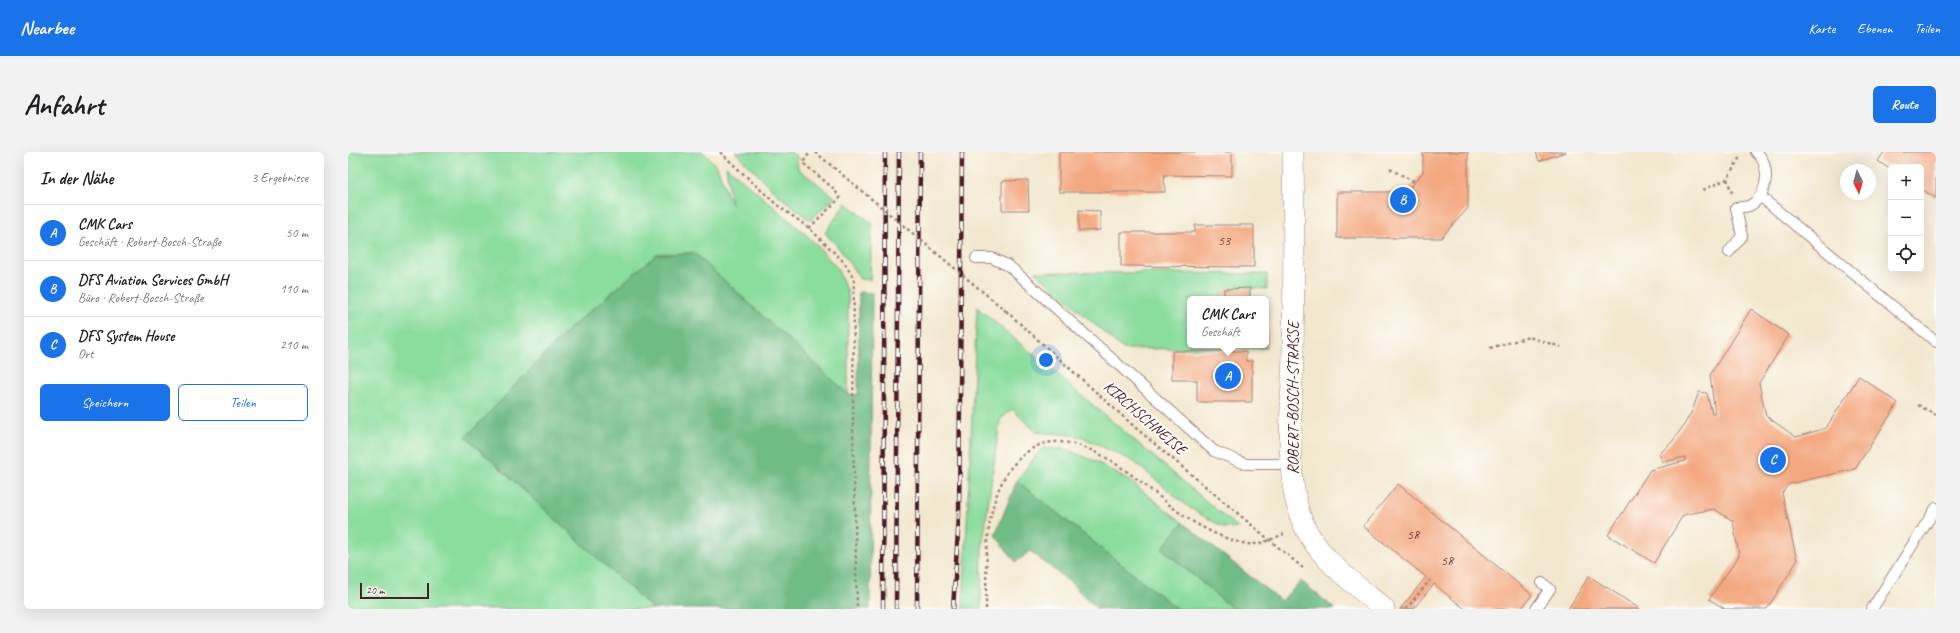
<!DOCTYPE html>
<html lang="de">
<head>
<meta charset="utf-8">
<style>
	:root { --surface:#fff; --page:#f2f2f2; --text:#202124; --muted:#757577; --line:#e0e0e0; --accent:#1a73e8 }
	body { margin:0; font-family:Caveat,sans-serif; background:var(--page); color:var(--text) }
	.controls { position:absolute; right:12px; top:12px; display:grid; overflow:hidden; border-radius:6px; box-shadow:0 4px 16px #0002 }
	.controls button { width:36px; height:36px; display:grid; place-items:center; padding:0; border:0; border-bottom:1px solid var(--line); background:var(--surface); color:var(--text); font:20px sans-serif }
	.compass { position:absolute; left:1492px; top:12px; width:36px; height:36px; border-radius:50%; background:var(--surface); box-shadow:0 4px 16px #0002; rotate:175deg }
	.scale { position:absolute; left:12px; bottom:10px; width:69px; box-sizing:border-box; padding-left:4px; border:2px solid #4a1f2b; border-top:0; font-size:11px; line-height:14px; white-space:nowrap; color:#4a1f2b; -webkit-text-stroke:3px #fdfcf7; paint-order:stroke }
	.you { position:absolute; left:698px; top:208px; width:14px; height:14px; margin:-10px; border:3px solid #fff; border-radius:50%; background:#1a73e8; box-shadow:0 0 0 6px #1a73e833 }
	.badge { display:grid; place-items:center; width:26px; height:26px; border-radius:50%; background:var(--accent); color:#fff; font-size:13px; font-weight:700 }
	.pin { position:absolute; translate:-50% -50%; border:2px solid #fff; box-shadow:0 1px 4px #0006 }
	.popup { position:absolute; left:839px; top:144px; width:82px; height:52px; box-sizing:border-box; display:grid; place-content:center; border-radius:6px; background:var(--surface); filter:drop-shadow(0 1px 3px #0005); font-size:13px; white-space:nowrap; color:var(--muted) }
	.popup b { font-size:15px; color:var(--text) }
	.popup::after { content:''; position:absolute; left:50%; top:100%; margin-left:-8px; border:8px solid transparent; border-top-color:var(--surface) }
	.list { margin:0; padding:0; list-style:none }
	h2 { display:flex; justify-content:space-between; align-items:center; height:52px; margin:0; padding:0 16px; font-size:17px }
	h2 small { font-size:13px; font-weight:400; color:var(--muted) }
	.list li { display:grid; grid-template-columns:26px 1fr auto; gap:12px; align-items:center; box-sizing:border-box; height:56px; padding:0 16px; border-top:1px solid var(--line) }
	.list b { display:block; font-size:15px; white-space:nowrap }
	.list p { margin:0; font-size:13px; white-space:nowrap; color:var(--muted) }
	.list em { font-size:13px; font-style:normal; color:var(--muted) }
	.actions { display:flex; gap:8px; padding:12px 16px }
	.actions a { flex:1; padding:9px 0; border:1px solid var(--accent); border-radius:6px; text-align:center; font-size:14px; color:var(--accent) }
	.actions .main { background:var(--accent); color:#fff }
	.icon { flex:none; width:22px; height:22px; fill:none; stroke:currentColor; stroke-width:2; stroke-linecap:round; stroke-linejoin:round }
	.map { position:relative; flex:none; width:1588px; height:457px; overflow:hidden; border-radius:6px }
	header { display:flex; align-items:center; gap:24px; box-sizing:border-box; height:56px; padding:0 20px; background:var(--accent); color:#fff }
	header strong { font-size:19px }
	nav { display:flex; gap:22px; margin-inline-start:auto; font-size:14px }
	.intro { display:flex; align-items:center; justify-content:space-between; box-sizing:border-box; height:96px; padding:0 24px }
	h1 { margin:0; font-size:28px }
	.button { padding:10px 18px; border-radius:6px; background:var(--accent); color:#fff; font-size:14px; font-weight:700 }
	main { display:flex; gap:24px; padding:0 24px }
	aside { flex:1; background:var(--surface); border-radius:6px; box-shadow:0 4px 16px #0002 }
	.map>svg:first-child { display:block }
	.green { fill:#8bdd9e; stroke:#6a7e64; fill-rule:evenodd }
	.forest { fill:#70bc85; stroke:#5d6e58 }
	.building { fill:#f4a880 }
	.lines { fill:none; stroke-linecap:round; stroke-linejoin:round }
	.lane-casing { stroke:#9e847d; stroke-width:12 }
	.street-casing { stroke:#9e847d; stroke-width:22 }
	.path { stroke:#9e847d; stroke-width:2.5; stroke-dasharray:3 3; stroke-linecap:butt }
	.lane { stroke:#fff; stroke-width:10 }
	.street { stroke:#fff; stroke-width:21 }
	.rail-casing { stroke:#4a1f2b; stroke-width:4.5 }
	.rail { stroke:#fdfcf7; stroke-width:3; stroke-dasharray:9; stroke-linecap:butt }
	.path-bridge { stroke:#9e847d; stroke-width:2.5; stroke-dasharray:3 3; stroke-linecap:butt }
	.labels { text-anchor:middle; dominant-baseline:central; stroke-width:4; stroke-linejoin:round; paint-order:stroke }
	.number-label { font-size:14px; fill:#744140 }
	.street-label { font-size:16px; fill:#4a1f2b; stroke:#fdfcf7 }
</style>
</head>
<body>
<header>
<strong>Nearbee</strong>
<nav><a>Karte</a><a>Ebenen</a><a>Teilen</a></nav>
</header>
<div class="intro"><h1>Anfahrt</h1><a class="button">Route</a></div>
<main>
<aside>
<h2>In der Nähe<small>3 Ergebnisse</small></h2>
<ul class="list">
<li><span class="badge">A</span><div><b>CMK Cars</b><p>Geschäft · Robert-Bosch-Straße</p></div><em>50 m</em></li>
<li><span class="badge">B</span><div><b>DFS Aviation Services GmbH</b><p>Büro · Robert-Bosch-Straße</p></div><em>110 m</em></li>
<li><span class="badge">C</span><div><b>DFS System House</b><p>Ort</p></div><em>210 m</em></li>
</ul>
<div class="actions"><a class="main">Speichern</a><a>Teilen</a></div>
</aside>
<div class="map">
<svg width="1588" height="457" viewBox="0 0 1588 457">
	<rect width="100%" height="100%" fill="#fdfcf7"/>
	<filter id="ink" filterUnits="userSpaceOnUse"><feTurbulence type="fractalNoise" baseFrequency=".025" numOctaves="2"/><feDisplacementMap in="SourceGraphic" scale="8" xChannelSelector="R" yChannelSelector="G"/><feConvolveMatrix kernelMatrix="1 2 1 2 8 2 1 2 1" color-interpolation-filters="sRGB"/></filter>
	<filter id="wash" filterUnits="userSpaceOnUse"><feTurbulence type="fractalNoise" baseFrequency=".012" numOctaves="4" result="noise"/><feDisplacementMap in="SourceGraphic" scale="16" xChannelSelector="R" yChannelSelector="G"/><feGaussianBlur stdDeviation="0.9" result="paint"/><feColorMatrix in="noise" values="0 0 0 0 0 0 0 0 0 0 0 0 0 0 0 0 0 1.4 0 .05"/><feComposite in="paint" operator="in"/></filter>
	<g filter="url(#wash)">
		<rect width="100%" height="100%" fill="#f3e8cf"/>
		<path class="green" d="M0,0h355l14,14 14,38 -5,-38 83,71 28,31 11,25v101l-154,-141 -36,1 -89,75 -103,108 187,172h-305z
			M387,0h56l6,5 1,12 37,28 -25,23 -33,-26z
			M498,51l26,20 -2,57 -10,-1 -21,-31 -14,-15z
			M687,120l232,2v15l-17,-1v11h17l-1,49 -143,1zM842,147h76v46h-76z
			M629,155l261,221h-14l-34,-20 -57,-47 -53,-25 -44,-4 -24,-23 -12,11 -18,129 -1,60h-18z
			M695,296l22,1 30,12 36,21 52,41 -21,26 71,60h-56l-160,-128 17,-23z"/>
		<path class="forest" d="M346,101l154,141 10,1 1,-103 13,1 -2,316h-217l-187,-172 103,-108 88,-75z
			M669,329l160,128h-80l-27,-27 -40,-31 -14,11 -21,-27z
			M835,371l98,78 20,-20 34,28h-102l-71,-61z"/>
		<g id="blocks">
			<path class="building" d="M711,0h173v24l-68,-1 1,17h-106z
				M1075,0h45v56l-27,30h-104v-46h69l17,-20z
				M1188,0h30l-27,9z
				M1536,0h52v46l-15,-9v-22h-30v3l-13,-9z
				M680,28l1,30h-27v-29z
				M731,58l21,1v19l-21,1z
				M847,73h59v42l-133,-1v-34h74z
				M902,136v11h-26v-10z
				M1403,157l38,26 -30,48 7,33 30,21 30,-9 33,-52 39,27 -43,66 -66,15 -7,9 15,68 -30,48h-42l-16,-10 30,-43 -6,-35 -19,-12 -31,6 -29,48 -46,-28 42,-65 35,-9v-4l-22,5 -4,-8 13,-12 12,-17 8,-14 7,-19 8,1 5,21h3l-5,-39z
				M824,199h74v10h6v41h-55v-22h-25z
				M1050,332l134,111 -11,14h-56l-31,-25 -21,25h-13l26,-32 -63,-51z
				M1241,424l51,33h-72z"/>
		</g>
	</g>
	<g filter="url(#ink)">
		<use href="#blocks" fill-opacity="0" stroke="#9e847d" stroke-width="1"/>
		<g class="lines">
			<defs>
				<path id="lane" d="M1412,44l176,146
					M1381,100l13,-16 -6,-28c4,-1 10,-1 13,-2 19,-9 23,-41 7,-54
					M628,106h16l17,8 205,185 32,13h45
					M1188,457l14,-20 -8,-6
					M1524,457l64,-101"/>
				<path id="street" d="M945,0c1,68 1,136 0,203 -1,50 -9,116 8,163 14,39 53,65 83,91"/>
			</defs>
			<use href="#lane" class="lane-casing"/>
			<use href="#street" class="street-casing"/>
			<path class="path" d="M372,0l57,53 32,23 35,34 10,17 -1,151 4,179
				M1042,17l25,13
				M1379,27l5,14
				M1355,38l24,-11 13,-22
				M461,76l31,-30 -6,-9 -31,-26 7,-11
				M658,159l131,118 166,139
				M1142,196l39,-11 32,10
				M1570,253l18,10
				M638,457c1,-52 -5,-123 41,-157 49,-37 119,37 157,64 18,12 41,24 63,28 12,2 27,-6 37,-10
				M1058,457l24,-29"/>
			<use href="#lane" class="lane"/>
			<use href="#street" class="street"/>
			<defs>
				<path id="rail" d="M535,457l2,-457
					M548,457l3,-457
					M569,457l3,-457
					M605,457l6,-93 3,-364"/>
			</defs>
			<use href="#rail" class="rail-casing"/>
			<use href="#rail" class="rail"/>
			<path class="path-bridge" d="M467,0l191,159"/>
		</g>
	</g>
	<g class="labels">
		<g class="number-label">
			<text x="876" y="88">53</text>
			<text x="1065" y="382">58</text>
			<text x="1099" y="408">58</text>
		</g>
		<g class="street-label">
			<text transform="translate(945 246) rotate(-90)">ROBERT-BOSCH-STRASSE</text>
			<text transform="translate(797 266) rotate(41)">KIRCHSCHNEISE</text>
		</g>
	</g>
</svg>
<div class="controls">
<button>+</button>
<button>−</button>
<button><svg class="icon" aria-label="locate" viewBox="0 0 24 24"><circle cx="12" cy="12" r="6"/><path d="M12 2v4M12 18v4M2 12h4M18 12h4"/></svg></button>
</div>
<svg class="compass" viewBox="-18 -18 36 36"><path d="M0-13l5 13h-10z" fill="#e53935"/><path d="M0 13l5-13h-10z" fill="#757577"/></svg>
<div class="scale">20 m</div>
<div class="you"></div>
<div class="pin badge" style="left:880px;top:224px">A</div>
<div class="popup"><b>CMK Cars</b>Geschäft</div>
<div class="pin badge" style="left:1055px;top:48px">B</div>
<div class="pin badge" style="left:1425px;top:308px">C</div>
</div>
</main>
</body>
</html>
